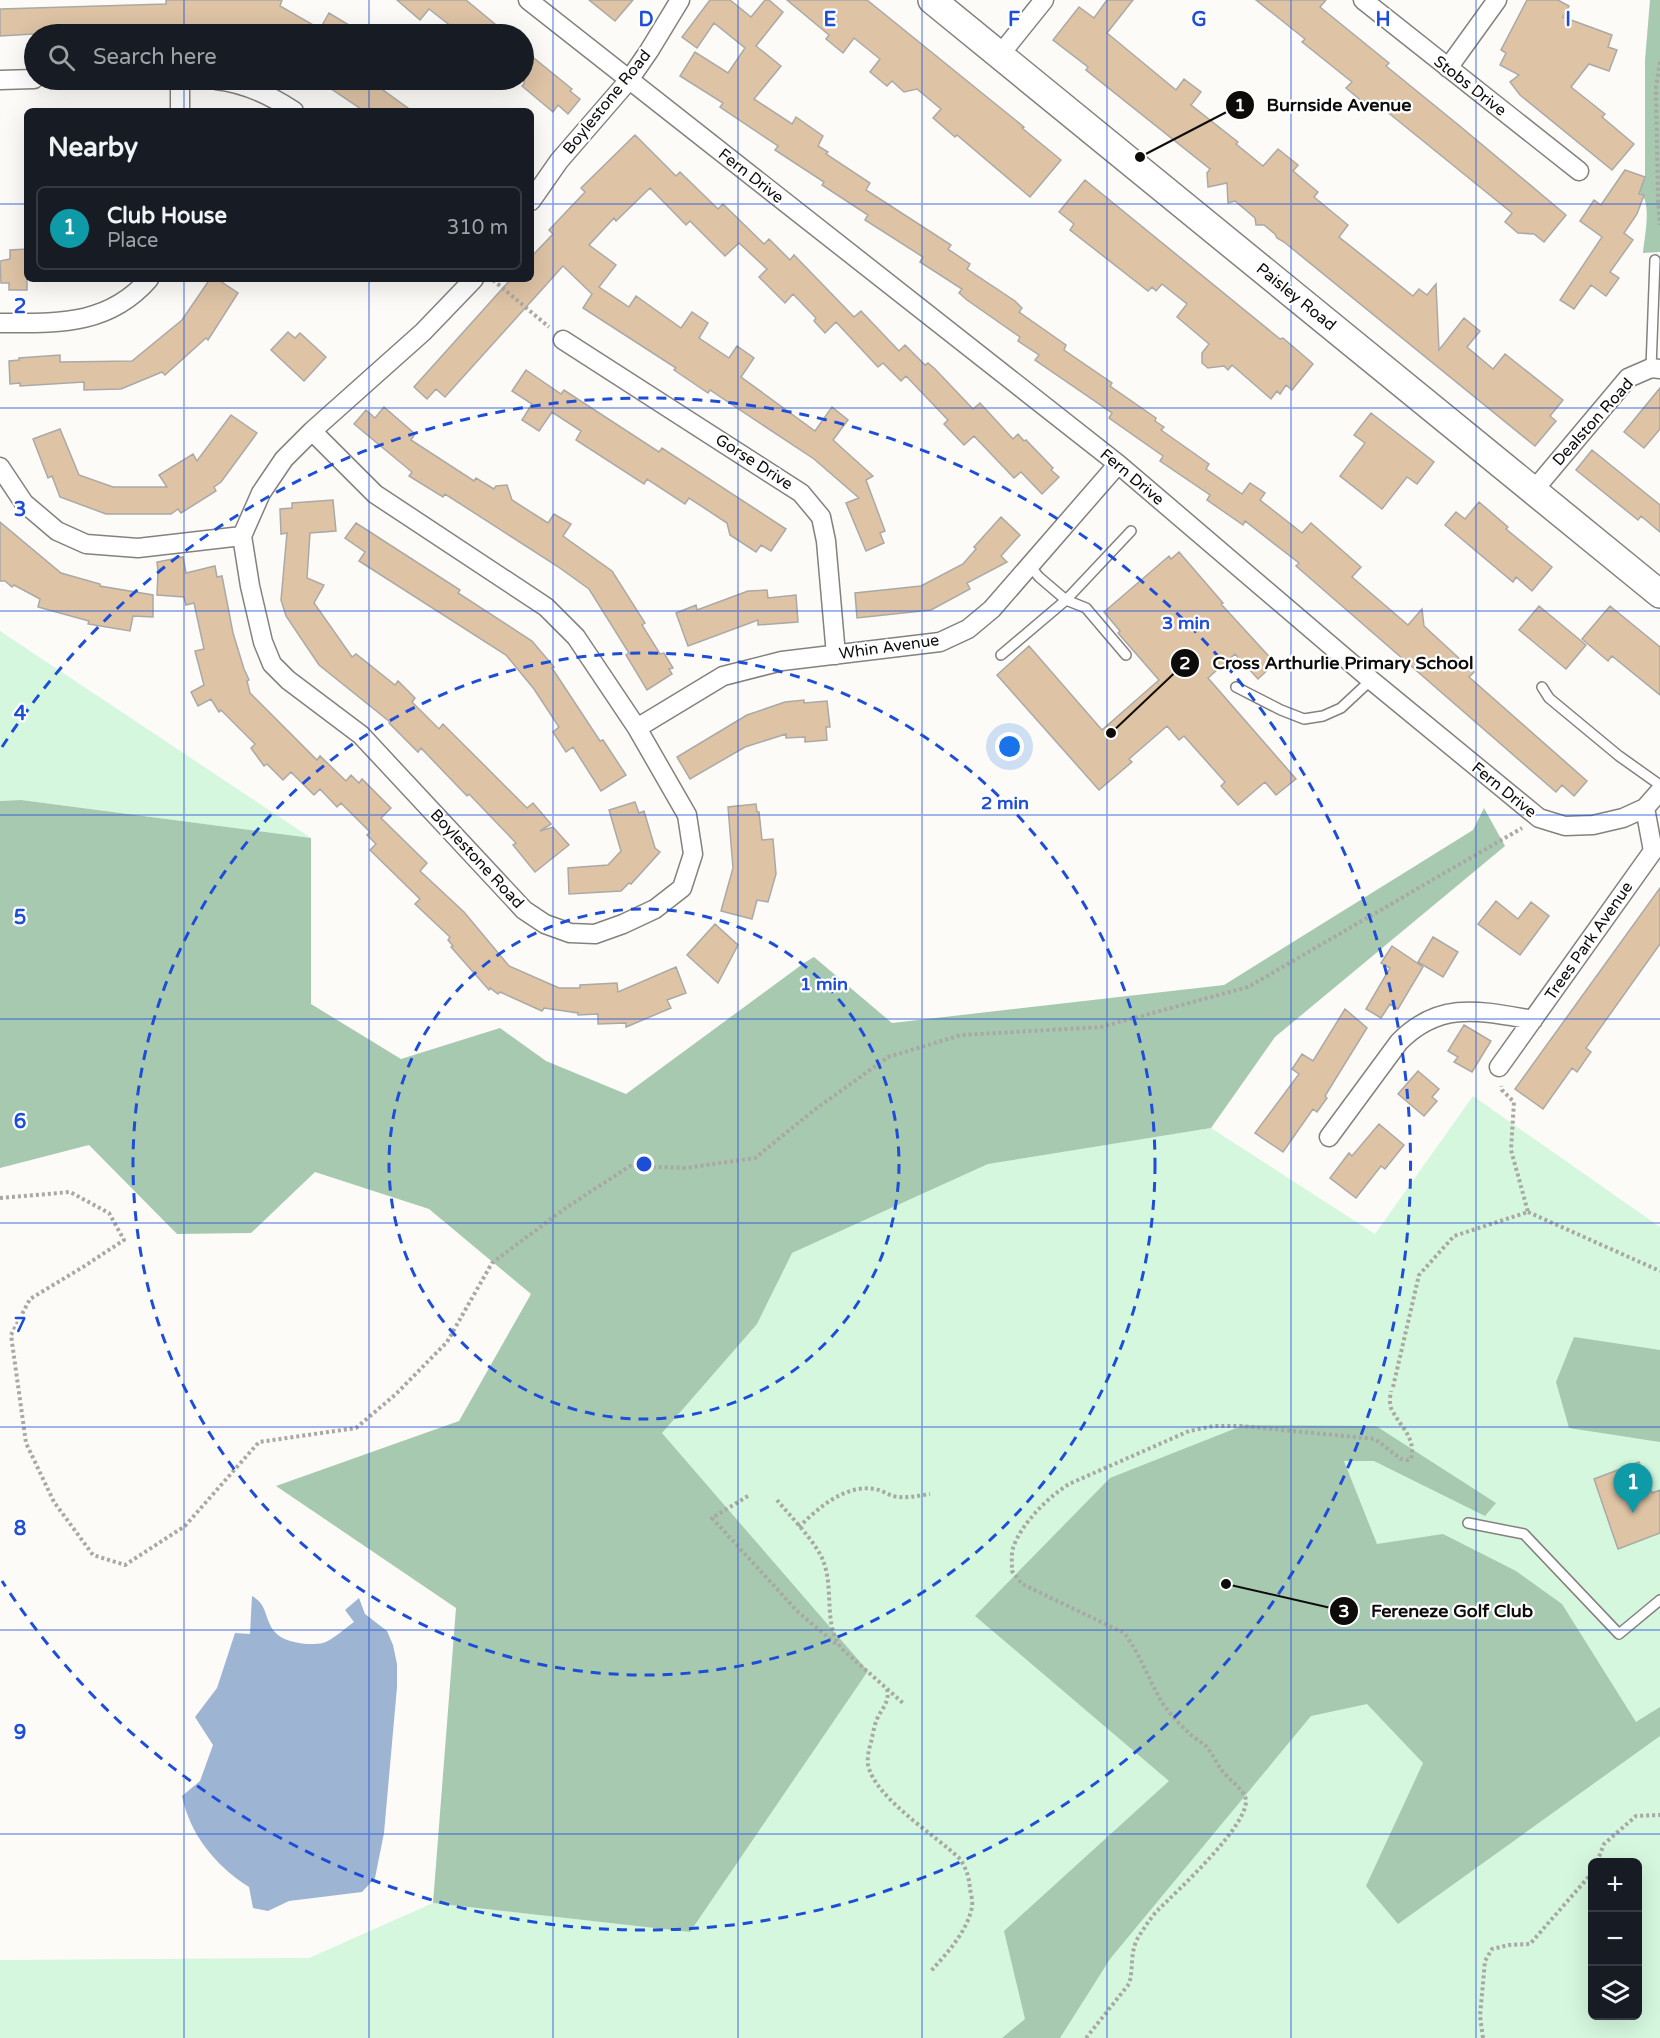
<!DOCTYPE html>
<html lang="en">
<head>
<meta charset="utf-8">
<style>
	:root { --surface:#171b24; --page:#242831; --text:#f1f3f6; --muted:#9ea1a6; --line:#363941; --accent:#d392a1 }
	body { margin:0; font-family:"Varela Round",sans-serif; background:var(--page); color:var(--text) }
	.controls { position:absolute; right:18px; bottom:18px; display:grid; overflow:hidden; border-radius:9px; box-shadow:0 6px 24px #0002 }
	.controls button { width:54px; height:54px; display:grid; place-items:center; padding:0; border:0; border-bottom:2px solid var(--line); background:var(--surface); color:var(--text); font:30px sans-serif }
	.you { position:absolute; left:1010px; top:747px; width:21px; height:21px; margin:-15px; border:4px solid #fff; border-radius:50%; background:#1a73e8; box-shadow:0 0 0 9px #1a73e833 }
	.badge { display:grid; place-items:center; width:39px; height:39px; border-radius:50%; background:var(--accent); color:#fff; font-size:20px; font-weight:700 }
	.pin { position:absolute; translate:-50% -50px; filter:drop-shadow(0 2px 3px #0008) }
	.pin::after { content:''; position:absolute; top:32px; width:21px; height:18px; background:inherit; clip-path:polygon(0 0,100% 0,50% 100%) }
	.list { margin:0; padding:0; list-style:none }
	h2 { display:flex; justify-content:space-between; align-items:center; height:78px; margin:0; padding:0 24px; font-size:26px }
	h2 small { font-size:20px; font-weight:400; color:var(--muted) }
	.list li { display:grid; grid-template-columns:39px 1fr auto; gap:18px; align-items:center; box-sizing:border-box; height:84px; margin:0 12px 12px; padding:0 12px; border:2px solid var(--line); border-radius:9px }
	.list b { display:block; font-size:22px; white-space:nowrap }
	.list p { margin:0; font-size:20px; white-space:nowrap; color:var(--muted) }
	.list em { font-size:20px; font-style:normal; color:var(--muted) }
	.icon { flex:none; width:33px; height:33px; fill:none; stroke:currentColor; stroke-width:2; stroke-linecap:round; stroke-linejoin:round }
	.map { position:relative; flex:none; width:1660px; height:2038px; overflow:hidden }
	.search { position:absolute; background:var(--surface); box-shadow:0 6px 24px #0002; left:24px; top:24px; width:510px; height:66px; display:flex; align-items:center; gap:15px; box-sizing:border-box; padding:0 21px; border-radius:33px; color:var(--muted); font-size:22px }
	.panel { position:absolute; background:var(--surface); box-shadow:0 6px 24px #0002; left:24px; top:108px; width:510px; height:174px; border-radius:9px }
	.map>svg:first-child { display:block }
	.green { fill:#d4f7de; fill-rule:evenodd }
	.forest { fill:#a6c9b0 }
	.water { fill:#9eb4d3 }
	.building { fill:#dec3a5; stroke:#aba9a6; stroke-width:1.5 }
	.lines { fill:none; stroke-linecap:round; stroke-linejoin:round }
	.service-casing { stroke:#84817e; stroke-width:12 }
	.minor-casing { stroke:#84817e; stroke-width:21 }
	.secondary-casing { stroke:#84817e; stroke-width:30 }
	.path { stroke:#aaa8a5; stroke-width:4; stroke-dasharray:3 3; stroke-linecap:butt }
	.service { stroke:#fff; stroke-width:9 }
	.minor { stroke:#fff; stroke-width:18 }
	.secondary { stroke:#fff; stroke-width:27 }
	.grid { fill:none; stroke:#1d4ed8; stroke-width:1.5; stroke-opacity:0.55 }
	.ring { fill:none; stroke:#1d4ed8; stroke-width:3; stroke-dasharray:10 8 }
	.labels { text-anchor:middle; dominant-baseline:central; stroke-width:4.5; stroke-linejoin:round; paint-order:stroke }
	.street-label { font-size:16px; fill:#0d0c0b; stroke:#fff }
	.grid-label { font-size:20px; text-anchor:middle; font-weight:bold; fill:#1d4ed8; stroke:#fff; stroke-width:4.5; stroke-linejoin:round; paint-order:stroke }
	.centre { fill:#1d4ed8; stroke:#fff; stroke-width:3 }
	.ring-label { font-size:18px; text-anchor:middle; font-weight:bold; fill:#1d4ed8; stroke:#fff; stroke-width:4.5; stroke-linejoin:round; paint-order:stroke }
	.leader { fill:none; stroke:#0d0c0b; stroke-width:2 }
	.callout-dot { fill:#0d0c0b; stroke:#fff; stroke-width:2 }
	.mark-label { font-size:18px; text-anchor:middle; font-weight:bold; fill:#fff }
	.callout-label { font-size:18px; text-anchor:middle; font-weight:bold; fill:#0d0c0b; stroke:#fff; stroke-width:4.5; stroke-linejoin:round; paint-order:stroke }
</style>
</head>
<body>
<div class="map">
<svg width="1660" height="2038" viewBox="0 0 1660 2038">
	<rect width="100%" height="100%" fill="#fdfbf7"/>
	<path class="green" d="M0,631l311,207 -290,-38 -21,1z
		M1473,1096l187,131v811h-1660v-78l309,-2 124,-55 257,29 178,-261 -206,-238 130,-180 196,-89 223,-36 164,106zM1592,1862h46v154h-46z"/>
	<path class="forest" d="M1650,0h10v252l-17,1c1,-15 10,-52 -4,-61l6,-15v-117z
		M21,800l290,38v166l90,55 99,-31 46,33 80,33 178,-131 10,-6 78,66 332,-38 249,-155 11,-22 21,38 -230,191 -64,91 -223,36 -196,89 -35,71 -95,109 206,238 -178,261 -257,-29 23,-295 -180,-122 183,-65 72,-127 -102,-85 -114,-37 -64,61 -74,1 -88,-89 -89,23v-367z
		M1574,1337l86,13v92l-91,-14 -13,-46z
		M1244,1425l132,1 120,77 -11,13 -111,-55h-30l33,83 66,-10 73,37 46,33 74,118 24,-15v29l-262,188 -32,-38 57,-123 -56,-59 -56,12 -201,243 -50,79h-58l23,-19 -21,-88 165,-150 -194,-165 135,-138z"/>
	<path class="water" d="M252,1596c16,9 12,22 22,35 9,12 35,15 49,12 10,-3 22,-15 31,-21l-9,-12 14,-12 6,16 22,17 6,14 4,19v23l-13,146 -9,45 -13,14 -73,9 -21,10 -15,-3 -4,-21c-33,-21 -59,-52 -67,-91l18,-15 13,-36 -18,-28 22,-29 18,-55 15,1z"/>
	<path class="building" d="M166,0h116l-2,6 40,23 9,-16 35,21h-330l-34,2v-27l166,-5z
		M397,0h69l41,34h-46l-32,-25 -9,11z
		M589,0h44l-18,21z
		M710,0h20l21,17 14,-17h4l14,12 -27,34 25,20 -27,33 38,25 4,-7 27,19 -5,10 10,6 -2,2 44,29 -4,7 85,55 -3,4 22,15 -3,5 48,32 7,7 -3,4 47,33 -2,5 48,33 -2,3 46,32 -1,3 9,6 -3,3 48,34 -3,5 36,25 8,-11 15,10 -5,7 42,33 9,-10 50,44 -9,10 56,48 14,-16 2,17 50,46 -5,5 118,104 -13,15 -12,-11 -6,7 -214,-186 -46,-40 3,-3 -54,-42 -2,4 -36,-25 3,-5 -50,-34 3,-5 -54,-38 3,-5 -77,-53 4,-5 -21,-14 2,-4 -53,-37 -8,-7 3,-4 -42,-27 3,-5 -58,-37 3,-5 -46,-30 2,-3 -49,-32 3,-4 -58,-39 3,-4 -43,-27 15,-24 33,21 17,-25 -31,-25 -17,25 -15,-11z
		M787,0h80l157,127 -2,1 39,32 -31,37 -73,-62 -2,2 -22,-19 8,-9 -24,-20 -13,3 -12,-11 -5,5 -17,-14 10,-13 -26,-21 -11,15 -17,-14 3,-4z
		M1107,0h26l-26,33 69,57 8,-11 17,13 -10,13 47,37 -2,2 27,22 15,-17 20,16 -5,6 25,21 -4,5 34,28 -9,12 74,59 6,-7 8,6 9,-11 3,66 25,-32 16,13 -13,16 26,22 12,-15 58,46 -13,16 6,5 -21,25 -251,-204 -7,-4 -2,-4 -11,-9h-8l-1,-7 -20,-17 -7,2 -1,-20 -19,4 -1,-14 3,-4 -124,-99 2,-3 -35,-27 26,-33 15,11z
		M1256,0h70l-6,7 69,56 -3,3 75,61 105,88 -22,27 -10,-8 -16,-1 -13,-11 7,-9 -137,-111 -5,6 -24,-20 6,-6 -50,-40 3,-3z
		M1527,0h31l11,6 -6,11 49,18 -4,12 9,3 -8,21 -20,-7 -18,23 34,27 -3,3 32,27 -22,26 -92,-75 -10,-13 9,-7 -19,-10 6,-12 -5,-3z
		M524,50l48,39 -2,2 10,8 -12,15 -10,-9 -5,7 -31,-26 2,-2z
		M318,80h66l-5,7 33,24h-48z
		M635,135l41,41 4,-4 38,37 5,-5 41,40 5,-5 21,21 4,-5 60,62 7,-6 38,40 6,-6 20,20 3,-2 7,6 38,40 7,-6 33,36 5,-5 6,7 2,-1 27,28 -2,2 8,7 -17,17 -21,-22 -7,6 -40,-42 -10,9 -20,-21 4,-4 -42,-44 -5,5 -18,-18 -5,4 -42,-45 -11,11 -11,-12 2,-3 -23,-24 -8,9 -26,-26 8,-8 -28,-26 -14,13 -35,-35 -4,4 -36,-37 -34,33 -2,-3 -25,27 27,20 -17,22 30,20 7,-11 45,32 11,-16 16,11 -9,15 30,20 8,-12 17,12 -13,19 74,54 17,-24 16,13 -15,20 40,36 -7,4 19,51 -5,2 4,10 -18,8 -20,-48 13,-5 -45,-39 -104,-69 -2,3 -34,-23 2,-2 -93,-60 9,-14 -29,-28 -118,131 -9,-8 -9,10 -13,-12 97,-108h20v-22l22,-23 -4,-4 36,-38 -4,-4z
		M1625,170l20,7 -6,17 5,1 -7,19 -13,19 9,7 -23,32 9,6 -13,18 -15,-11 -17,24 -14,-9 42,-63 -22,-16 14,-21 7,5z
		M1085,180l195,159 3,-1 28,24 2,2 -21,26 -6,-5 -6,9 -3,-3 -6,8 -39,-34 -4,5 -4,-4 -16,2 -6,-5v-10l7,-9 -32,-27 10,-13 -25,-20 -6,7 -4,-4 -4,4 -78,-61 4,-6 -15,-12z
		M27,249v41h-18v-7h-8l-1,-22 10,-2v-9z
		M210,279h7l21,14 -30,47 -2,-2 -41,37 -3,-3 -41,17 -37,1v-8l-64,4v-3l-10,1 -1,-23 10,-1v-2l41,-3v7l72,-1 50,-41z
		M288,332l7,6 5,-5 26,24 -22,24 -33,-31z
		M526,370l35,24 3,-4 95,62 3,-4 124,81 -15,22 -10,-6 -5,7 -26,-17 -3,-12 -38,-25 -4,6 -38,-25 -3,5 -68,-44 5,-9 -29,-19 -13,19 -17,-11 10,-16 -20,-13z
		M1660,388v41l-16,19 -20,-16z
		M384,407l31,27 -4,6 63,41 2,-3 18,11 2,-3 11,-1 5,15 36,23 6,-9 17,10 -8,12 49,35 33,52 -3,2 18,29 4,-1 9,15 -4,1 3,5 -25,16 -21,-35 3,-2 -40,-64 -32,-23 -112,-72 -2,3 -34,-21 3,-4 -58,-48 12,-14 9,8z
		M1371,413l63,49 -17,22 -10,-7 -25,32 -42,-33 25,-33 -11,-8z
		M231,415l26,18 -36,49 -7,5 2,4 -35,22 -3,-4 -7,5h-65l-46,-17 -8,-21 -4,2 -15,-39 27,-10 19,46 34,12h54l-8,-12 34,-21 4,7z
		M1592,450l68,55v27l-19,-16 -3,4 -62,-50z
		M333,500l3,31 -26,2 -3,45 17,7 -10,18 38,54 4,-3 39,31 3,-4 17,17 -3,4 27,27 4,-5 84,84 6,-5 18,21 -11,7 13,-4 16,18 -34,27 -22,-27 3,-2 -47,-49 -2,2 -46,-48 -3,4 -29,-29 1,-1 -71,-57 -33,-49 -5,-16 6,-67 -6,1 -1,-25 12,-1v-5z
		M1479,502l29,25 -2,2 46,38 -20,24 -16,-14 -3,5 -68,-57 11,-13 9,7z
		M1001,517l19,18 -19,21 6,6 -40,21 3,6 -39,21 -74,8 -2,-25 66,-7 42,-22 13,-15 -2,-2z
		M0,522l61,51 39,11v2l53,9v22l-20,-1 -3,15 -42,-7 1,-3 -51,-14 2,-8 -26,-14 -2,2 -7,-6h-5z
		M356,523l104,67 -2,3 74,48 22,26 -2,1 48,73 3,-1 23,35 -25,16 -28,-44 -7,5 -13,-20 6,-5 -25,-38 -28,-34 -147,-94 6,-9 -20,-14z
		M1179,552l44,51 -2,1 54,59 -17,16 -23,-25 -27,24 88,101 -20,16 -11,-13 -27,23 -17,-19 4,-4 -41,-46 -5,4 -12,-14 -38,33 3,3 -33,28 -102,-115 32,-29 73,84 57,-50 -41,-47 2,-2 -16,-19 65,-56 2,3z
		M183,557l3,16 29,-7 2,11 5,-1 11,57 11,36 5,11 -2,1 3,12 67,67 3,-4 26,25 5,-6 8,8 3,-4 29,29 -10,10 46,45 -7,8 44,41 45,54 50,22h21v-3l37,-2 1,9 58,-25 10,26 -19,7 4,8 -45,19v-4l-28,1v-10l-20,1v-2l-34,-5 -2,3 -42,-19 -2,2 -8,-6 -1,2 -38,-43 2,-1 -5,-6 2,-3 -35,-33 5,-5 -50,-49 6,-6 -9,-9 3,-3 -29,-29 -4,4 -17,-18 -6,6 -23,-23 -8,8 -16,-16 -3,2 -13,-18 4,-4 -34,-34 -2,2 -8,-13 -13,7 -7,-14 13,-7 -9,-34 9,-2 -10,-46 -8,2 -2,-8 -27,-2 1,-24 -1,-9z
		M767,590l1,8 28,-3 2,27 -40,3v-5l-70,26 -12,-33 20,-8 1,5 51,-19z
		M1539,606l47,39 -20,24 -47,-39z
		M1610,606l50,41v48l-48,-39 -4,5 -26,-22z
		M804,700v3l23,-2 3,26h-4l1,13 -22,2v-5l-19,1v-4l-41,13 -55,32 -13,-22 70,-42 38,-13z
		M635,802l4,11 5,-2 11,37 5,4 -29,32 -2,-1 -8,8 -52,3 -1,-26 40,-3 13,-14 -12,-41z
		M756,804l1,8h2l3,28 11,-1 3,35 -8,28 -11,-2 -5,19 -31,-8 12,-43 -5,-61z
		M1660,888v56l-74,104 5,4 -14,20 -5,-4 -29,41 -28,-20z
		M1496,901l22,18 13,-17 18,14 -29,39 -42,-31z
		M715,924l23,21 -20,38 -31,-28z
		M1433,937l25,15 -15,25 -25,-15z
		M1392,946l31,21 -25,42 -8,-5 -9,14 -15,-9 24,-41 -9,-5z
		M1345,1009l22,19 -42,68 2,2 -10,14 -4,-3 -30,43 -28,-19 44,-59 -7,-5 10,-15 11,7z
		M1464,1025l27,16 -19,31 -18,-10 4,-5 -10,-6z
		M1418,1071l21,18 -7,8 5,4 -13,15 -26,-22z
		M1379,1124l25,21 -19,24 -4,-3 -25,32 -26,-20 19,-25 3,3z
		M1639,1462l13,31 8,-3v43l-42,16 -24,-70z"/>
	<g class="lines">
		<defs>
			<path id="service" d="M1651,368l4,-108
				M1030,566l9,11 27,23 20,8 40,47
				M1001,655l65,-55 65,-69
				M1236,687l45,23 23,9 19,-3 18,-8 30,-28
				M1542,687l7,11 70,58 41,29
				M1468,1523l56,11 95,100 41,-34"/>
			<path id="minor" d="M528,0l590,464 253,216 168,138 26,8 28,-1 30,-7 22,-10 15,-17
				M1363,0l216,171
				M999,56l45,-56
				M1448,68l49,-68
				M0,80l34,-1
				M216,80c29,3 54,15 78,31
				M180,111v-31
				M531,201l28,-40 70,-81 20,-29 31,-51
				M0,323c57,0 108,3 149,-44
				M563,340l238,153 20,24 5,24 10,114
				M312,431l63,63 171,113 30,30 61,91 50,87 6,39 -11,34 -27,21 -32,15 -28,10 -25,-1 -25,-9 -21,-14 -163,-175 -73,-55 -16,-16 -9,-22 -13,-56 -8,-50 19,-43 23,-34 28,-28 111,-99 51,-53
				M0,467l24,36 33,28 29,13 52,4 104,-12
				M1534,490l94,-112 23,-10 9,1
				M637,728l86,-52 59,-15 158,-19 28,-13 24,-20 126,-145
				M1499,1067l154,-216 -8,-43
				M1329,1137l70,-95c41,-42 82,-31 134,-22"/>
			<path id="secondary" d="M932,0l728,594"/>
		</defs>
		<use href="#service" class="service-casing"/>
		<use href="#minor" class="minor-casing"/>
		<use href="#secondary" class="secondary-casing"/>
		<path class="path" d="M1660,62l-4,25 2,114 2,24
			M493,280l56,47
			M0,1198l70,-6 39,21 15,27 -41,27 -53,32 -19,36 15,108 28,59 39,53 32,10 60,-39 74,-84 97,-14 40,-34 51,-52 45,-79 75,-56 63,-41 56,2 69,-10 58,-47 75,-54 73,-22 140,-8 147,-40 274,-159
			M1528,1212l132,59
			M1393,1387l26,-112 35,-39 74,-24 -17,-62 3,-48 -12,-12 -1,-4
			M748,1496l-36,22 86,94 38,32
			M777,1500c13,16 41,44 47,63 10,28 -1,62 18,86l61,54
			M799,1527c19,-19 46,-43 76,-38 6,1 12,5 18,7 12,3 24,0 37,-2
			M887,1689c3,13 -5,19 -10,30 -3,7 -4,15 -6,23 -2,7 -4,15 -3,23 7,33 67,70 91,93 7,9 10,19 11,31 1,5 3,13 2,18 -5,25 -25,46 -41,64
			M1597,1862l7,-18 32,-28 24,-1
			M1086,2038l43,-54c5,-16 0,-32 10,-48 6,-9 12,-19 19,-26 20,-20 88,-82 88,-109 0,-11 -19,-22 -25,-32 -5,-7 -9,-16 -15,-23 -5,-5 -13,-8 -18,-14 -10,-9 -23,-23 -29,-35 -12,-21 -20,-45 -35,-64l-102,-49 -10,-13c0,-7 -1,-16 1,-23 8,-24 35,-51 56,-64l120,-53 25,-5h27l134,13 26,20 7,1 3,-1c5,-22 -10,-31 -19,-49 -3,-5 -2,-13 -1,-19
			M1483,2038l-3,-22 5,-55 7,-12 17,-4 21,-1 62,-71"/>
		<use href="#service" class="service"/>
		<use href="#minor" class="minor"/>
		<use href="#secondary" class="secondary"/>
	</g>
	<path class="grid" d="M184,0v34M369,0v34M553,0v2038M738,0v2038M922,0v2038M1107,0v2038M1291,0v2038M1476,0v2038M184,80v31M369,80v31M0,204h27M531,204h1129M184,279v1759M369,279v1759M0,408h1660M0,611h1660M0,815h1660M0,1019h1660M0,1223h1660M0,1427h1660M0,1630h1660M0,1834h1660"/>
	<g class="ring">
		<circle cx="644" cy="1164" r="255"/>
		<circle cx="644" cy="1164" r="511"/>
		<path d="M2 747A766 766 0 1 1 2 1581"/>
	</g>
	<g class="labels">
		<g class="street-label">
			<text transform="translate(1470 86) rotate(38)">Stobs Drive</text>
			<text transform="translate(607 102) rotate(-51)">Boylestone Road</text>
			<text transform="translate(751 176) rotate(38)">Fern Drive</text>
			<text transform="translate(1296 297) rotate(39)">Paisley Road</text>
			<text transform="translate(1593 422) rotate(-48)">Dealston Road</text>
			<text transform="translate(754 462) rotate(33)">Gorse Drive</text>
			<text transform="translate(1132 477) rotate(40)">Fern Drive</text>
			<text transform="translate(889 647) rotate(-8)">Whin Avenue</text>
			<text transform="translate(1504 790) rotate(39)">Fern Drive</text>
			<text transform="translate(477 859) rotate(47)">Boylestone Road</text>
			<text transform="translate(1589 941) rotate(-55)">Trees Park Avenue</text>
		</g>
	</g>
	<g class="grid-label">
		<text x="646" y="26">D</text>
		<text x="830" y="26">E</text>
		<text x="1014" y="26">F</text>
		<text x="1199" y="26">G</text>
		<text x="1383" y="26">H</text>
		<text x="1568" y="26">I</text>
		<text x="20" y="313">2</text>
		<text x="20" y="516">3</text>
		<text x="20" y="720">4</text>
		<text x="20" y="924">5</text>
		<text x="20" y="1128">6</text>
		<text x="20" y="1332">7</text>
		<text x="20" y="1535">8</text>
		<text x="20" y="1739">9</text>
	</g>
	<circle cx="644" cy="1164" r="9" class="centre"/>
	<g class="ring-label">
		<text x="1186" y="629">3 min</text>
		<text x="1005" y="809">2 min</text>
		<text x="824" y="990">1 min</text>
	</g>
	<path class="leader" d="M1140 157L1240 105M1111 733L1185 663M1226 1584L1344 1611"/>
	<g class="callout-dot">
		<circle cx="1140" cy="157" r="6"/>
		<circle cx="1111" cy="733" r="6"/>
		<circle cx="1226" cy="1584" r="6"/>
		<circle cx="1240" cy="105" r="15"/>
		<circle cx="1185" cy="663" r="15"/>
		<circle cx="1344" cy="1611" r="15"/>
	</g>
	<g class="mark-label">
		<text x="1240" y="111">1</text>
		<text x="1185" y="669">2</text>
		<text x="1344" y="1617">3</text>
	</g>
	<g class="callout-label">
		<text x="1339" y="111">Burnside Avenue</text>
		<text x="1343" y="669">Cross Arthurlie Primary School</text>
		<text x="1452" y="1617">Fereneze Golf Club</text>
	</g>
</svg>
<div class="controls">
<button>+</button>
<button>−</button>
<button><svg class="icon" aria-label="layers" viewBox="0 0 24 24"><path d="M12 4l9 5-9 5-9-5zM3 14l9 5 9-5"/></svg></button>
</div>
<div class="you"></div>
<div class="pin badge" style="left:1633px;top:1513px;background:#0f9aa8">1</div>
<div class="search"><svg class="icon" aria-label="search" viewBox="0 0 24 24"><circle cx="10" cy="10" r="6"/><path d="M15 15l6 6"/></svg>Search here</div>
<section class="panel">
<h2>Nearby<small></small></h2>
<ul class="list">
<li><span class="badge" style="background:#0f9aa8">1</span><div><b>Club House</b><p>Place</p></div><em>310 m</em></li>
</ul>
</section>
</div>
</body>
</html>
